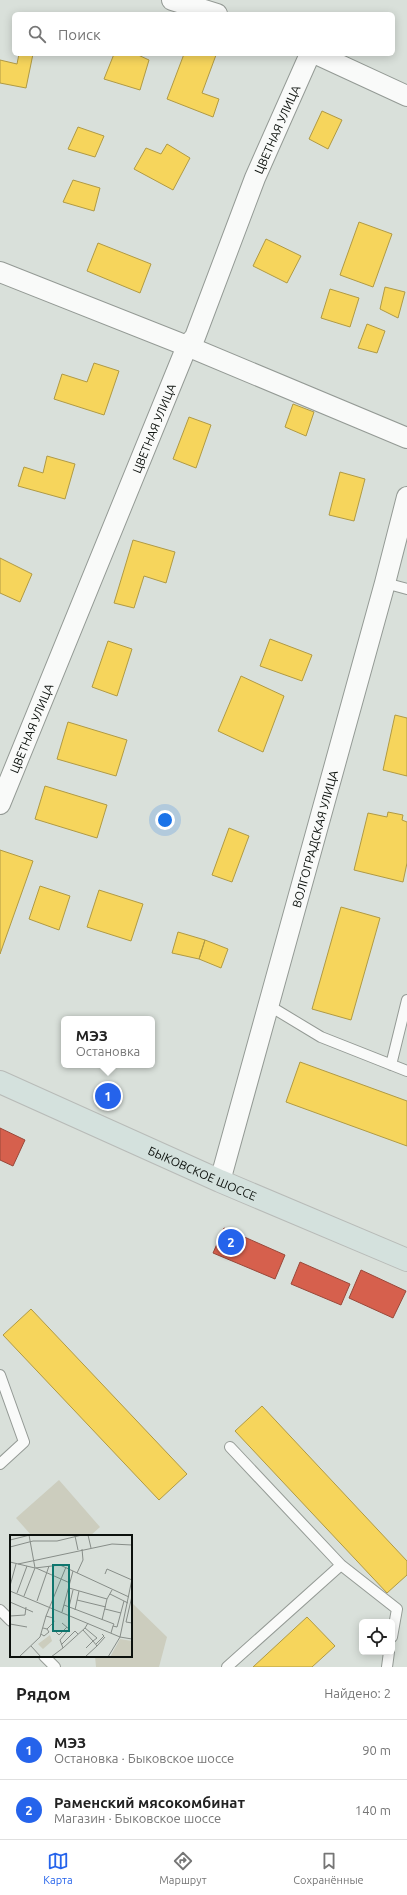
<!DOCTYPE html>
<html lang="ru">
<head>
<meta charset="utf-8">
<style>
	:root { --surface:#fff; --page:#f6f6f6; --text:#222; --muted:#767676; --line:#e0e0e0; --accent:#2563eb }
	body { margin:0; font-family:Ubuntu,sans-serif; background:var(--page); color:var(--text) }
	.controls { position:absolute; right:12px; bottom:12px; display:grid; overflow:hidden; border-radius:6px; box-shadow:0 2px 10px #0003 }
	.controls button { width:36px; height:36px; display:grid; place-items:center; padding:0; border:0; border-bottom:1px solid var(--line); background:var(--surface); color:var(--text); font:20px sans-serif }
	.you { position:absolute; left:165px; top:820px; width:14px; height:14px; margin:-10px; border:3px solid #fff; border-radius:50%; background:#1a73e8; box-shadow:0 0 0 6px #1a73e833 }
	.badge { display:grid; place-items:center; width:26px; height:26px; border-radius:50%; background:var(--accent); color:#fff; font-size:13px; font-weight:700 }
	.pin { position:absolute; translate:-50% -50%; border:2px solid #fff; box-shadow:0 1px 4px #0006 }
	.popup { position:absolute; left:61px; top:1016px; width:94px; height:52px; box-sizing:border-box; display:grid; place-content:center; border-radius:6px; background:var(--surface); filter:drop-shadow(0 1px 3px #0005); font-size:13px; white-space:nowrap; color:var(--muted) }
	.popup b { font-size:15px; color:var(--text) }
	.popup::after { content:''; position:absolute; left:50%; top:100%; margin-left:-8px; border:8px solid transparent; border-top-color:var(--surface) }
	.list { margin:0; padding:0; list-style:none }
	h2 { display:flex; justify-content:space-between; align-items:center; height:52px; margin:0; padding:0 16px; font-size:17px }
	h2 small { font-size:13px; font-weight:400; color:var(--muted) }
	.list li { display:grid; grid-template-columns:26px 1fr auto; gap:12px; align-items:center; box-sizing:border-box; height:60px; padding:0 16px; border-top:1px solid var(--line) }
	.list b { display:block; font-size:15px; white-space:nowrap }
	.list p { margin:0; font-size:13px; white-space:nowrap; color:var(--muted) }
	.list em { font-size:13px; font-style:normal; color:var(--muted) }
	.icon { flex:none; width:22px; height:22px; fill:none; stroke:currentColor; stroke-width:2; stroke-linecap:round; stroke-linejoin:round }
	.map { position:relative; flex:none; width:407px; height:1667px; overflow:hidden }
	.search { position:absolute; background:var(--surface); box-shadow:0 2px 10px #0003; left:12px; right:12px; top:12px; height:44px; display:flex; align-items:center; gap:10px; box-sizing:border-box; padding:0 14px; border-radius:6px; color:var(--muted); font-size:15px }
	.sheet { height:172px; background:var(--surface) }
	nav { display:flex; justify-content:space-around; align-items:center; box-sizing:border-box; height:56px; border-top:1px solid var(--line); background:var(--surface); font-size:11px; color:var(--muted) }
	nav a { display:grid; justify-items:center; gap:2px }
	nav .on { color:var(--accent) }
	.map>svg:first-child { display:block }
	.green { fill:#cccdbe }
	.homes { fill:#f6d55c; stroke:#b09a44 }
	.shops { fill:#d6604d; stroke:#99483a }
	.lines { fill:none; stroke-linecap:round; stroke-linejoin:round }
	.lane-casing { stroke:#949a95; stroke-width:12 }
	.street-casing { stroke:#949a95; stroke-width:22 }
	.primary-casing { stroke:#b8bbb8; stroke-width:24 }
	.lane { stroke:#f9faf9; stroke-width:10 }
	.street { stroke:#f9faf9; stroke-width:20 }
	.primary { stroke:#d4e1dd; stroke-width:22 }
	.labels { text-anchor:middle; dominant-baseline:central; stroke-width:4; stroke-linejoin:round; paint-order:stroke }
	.street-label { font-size:12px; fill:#0c110d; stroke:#fff }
	.inset-road { fill:none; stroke:#878d88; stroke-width:1 }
	.view { fill:#0f766e; fill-opacity:0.15; stroke:#0f766e; stroke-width:2 }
	.inset-edge { fill:none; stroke:#0c110d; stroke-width:2 }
</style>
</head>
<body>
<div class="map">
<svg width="407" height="1667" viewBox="0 0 407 1667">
	<rect width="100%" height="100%" fill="#d9e0da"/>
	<path class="green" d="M59,1480l41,47 -10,9h-58l-16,-18z
		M131,1602l36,35 -8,30h-63l-1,-11h36z"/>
	<path class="homes" d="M19,54h14l-7,34 -26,-5v-23l17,4z
		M114,54h22l13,6 -9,30 -36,-11z
		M184,54l32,1 -14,38 17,6 -6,18 -46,-18z
		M322,111l20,9 -14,29 -19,-10z
		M78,127l26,9 -9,21 -27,-8z
		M167,144l23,14 -17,32 -39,-21 12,-21 15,6z
		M73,180l27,8 -6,23 -31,-9z
		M359,222l33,12 -19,53 -33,-12z
		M266,239l35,17 -14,27 -34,-17z
		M98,243l53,21 -11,29 -53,-22z
		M385,287l20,5 -7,26 -18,-9z
		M330,289l29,9 -9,29 -29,-9z
		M367,324l18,7 -8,22 -19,-5z
		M94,363l25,8 -15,44 -50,-16 8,-25 25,8z
		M293,404l21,8 -8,24 -21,-9z
		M189,417l22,8 -15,43 -23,-9z
		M47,456l28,8 -10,35 -47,-13 6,-19 19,6z
		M340,472l25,7 -11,42 -25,-6z
		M133,540l42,12 -9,31 -22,-7 -10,32 -20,-5z
		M0,558l32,16 -12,28 -20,-9z
		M270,639l42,16 -10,26 -42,-15z
		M108,641l24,8 -15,47 -25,-9z
		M241,676l43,20 -21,56 -45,-21z
		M395,715l12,3v58l-24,-6z
		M68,722l59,18 -11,36 -59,-17z
		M45,786l62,19 -10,33 -62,-19z
		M388,812l15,3 -1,5 5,2v41l-4,19 -49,-12 14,-57 19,4z
		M229,828l20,8 -17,46 -20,-7z
		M0,850l33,11 -33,93z
		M40,886l30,10 -11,34 -30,-11z
		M99,890l44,14 -12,37 -44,-14z
		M341,907l39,11 -29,102 -39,-11z
		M178,932l27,8 -6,19 -27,-6z
		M205,940l23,9 -7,19 -22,-9z
		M300,1062l107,39v45l-121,-44z
		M31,1309l156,165 -28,26 -156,-165z
		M262,1406l145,155v14l-20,18 -152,-162z
		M307,1617l28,29 -23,21h-59z"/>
	<path class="shops" d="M0,1128l25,12 -12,26 -13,-6z
		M224,1228l61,27 -10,24 -62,-26z
		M300,1262l50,22 -9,21 -50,-21z
		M361,1270l45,21 -13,27 -44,-20z"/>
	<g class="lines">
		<defs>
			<path id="lane" d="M385,583l22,6
				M268,1005l53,32 86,34
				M391,1065l16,-65
				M0,1375l24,67 -24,22
				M230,1447l111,118 56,44 -5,28
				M0,1610l11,11
				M44,1656l11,11
				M227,1667l114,-102
				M387,1667l2,-15"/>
			<g id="street">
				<path d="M172,0l45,14"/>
				<path d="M316,54l91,42"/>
				<path d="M0,272l187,74 220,92"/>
				<path id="s1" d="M0,804l187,-458 8,-9 60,-159 55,-124"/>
				<path id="s2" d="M220,1181l165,-598 22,-86"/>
			</g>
			<g id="primary">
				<path id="s3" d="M0,1082l220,99 187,79"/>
			</g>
		</defs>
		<use href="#lane" class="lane-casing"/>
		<use href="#street" class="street-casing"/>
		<use href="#primary" class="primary-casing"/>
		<use href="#lane" class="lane"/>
		<use href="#street" class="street"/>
		<use href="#primary" class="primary"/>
	</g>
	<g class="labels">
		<g class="street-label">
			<text stroke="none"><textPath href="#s1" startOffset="730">ЦВЕТНАЯ УЛИЦА</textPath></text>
			<text stroke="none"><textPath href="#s1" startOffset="406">ЦВЕТНАЯ УЛИЦА</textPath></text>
			<text stroke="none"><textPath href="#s1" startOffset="82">ЦВЕТНАЯ УЛИЦА</textPath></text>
			<text stroke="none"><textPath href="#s2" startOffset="355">ВОЛГОГРАДСКАЯ УЛИЦА</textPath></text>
			<text stroke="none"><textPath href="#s3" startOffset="222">БЫКОВСКОЕ ШОССЕ</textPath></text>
		</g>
	</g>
	<g transform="translate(10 1535)">
		<rect width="122" height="122" fill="#d9e0da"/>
		<path d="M40,100l2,6 -9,8 -5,-5zM110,104l12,2v16h-22z" fill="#cccdbe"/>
		<path class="inset-road" d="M78,0l3,13M65,1l3,14M0,5l20,-5M0,12l23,-6h24l25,-6M0,27l25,6 25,-3 69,32M8,29l94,-20 20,1M26,33l34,15M67,38l6,-13 -1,-11M95,39l2,-5 25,11M0,51l6,-22M59,53l38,11M0,56l110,46 12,2M7,58l10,-27M100,59l14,7M14,61l11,-28 -6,-33M122,61l-6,26 6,1M67,65l29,7M27,66l12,-35M0,67l23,10M54,70l50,19 -1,2M59,72l4,-17M95,74l16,4M65,75l4,-19M52,77l11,-41M0,81l15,-1 1,-8M92,85l5,-21 5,-9M0,89l17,3M33,93l4,1 7,-7 -1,-4 -7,-2M42,93l7,7 8,-8M73,95l10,11 -7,7M101,98l2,-7 4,1 7,-26 4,2M31,99l3,2 5,-4 -2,-3M110,102l12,-58M86,109l8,-8 -2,-2M51,110l14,-14 3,3M21,111l10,11M87,111l8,-9M53,113l22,-20M9,122l21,-20 6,-21 20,-49M41,122l12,-9 -3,-8 9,-11 -7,-6M75,122l12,-11 -4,-5 4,-3 -12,-10 3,-5M98,122l12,-20"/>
		<path class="view" d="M43,30h16v66h-16z"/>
		<rect width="122" height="122" class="inset-edge"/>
	</g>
</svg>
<div class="controls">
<button><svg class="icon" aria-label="locate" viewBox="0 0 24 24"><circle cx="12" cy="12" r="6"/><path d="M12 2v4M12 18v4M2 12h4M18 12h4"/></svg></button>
</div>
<div class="you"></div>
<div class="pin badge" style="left:108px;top:1096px">1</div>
<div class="popup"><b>МЭЗ</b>Остановка</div>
<div class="pin badge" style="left:231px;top:1242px">2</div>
<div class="search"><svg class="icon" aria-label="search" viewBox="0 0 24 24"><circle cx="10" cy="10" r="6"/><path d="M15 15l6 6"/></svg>Поиск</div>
</div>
<section class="sheet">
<h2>Рядом<small>Найдено: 2</small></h2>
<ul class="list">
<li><span class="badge">1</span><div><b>МЭЗ</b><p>Остановка · Быковское шоссе</p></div><em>90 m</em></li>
<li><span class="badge">2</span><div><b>Раменский мясокомбинат</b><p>Магазин · Быковское шоссе</p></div><em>140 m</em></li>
</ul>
</section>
<nav>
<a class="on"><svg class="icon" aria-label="map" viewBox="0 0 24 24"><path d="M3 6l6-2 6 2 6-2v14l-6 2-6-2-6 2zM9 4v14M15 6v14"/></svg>Карта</a>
<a><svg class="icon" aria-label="directions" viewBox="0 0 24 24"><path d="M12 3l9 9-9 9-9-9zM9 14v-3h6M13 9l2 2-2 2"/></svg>Маршрут</a>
<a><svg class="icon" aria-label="saved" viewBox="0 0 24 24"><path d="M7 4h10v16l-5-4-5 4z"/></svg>Сохранённые</a>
</nav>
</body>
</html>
